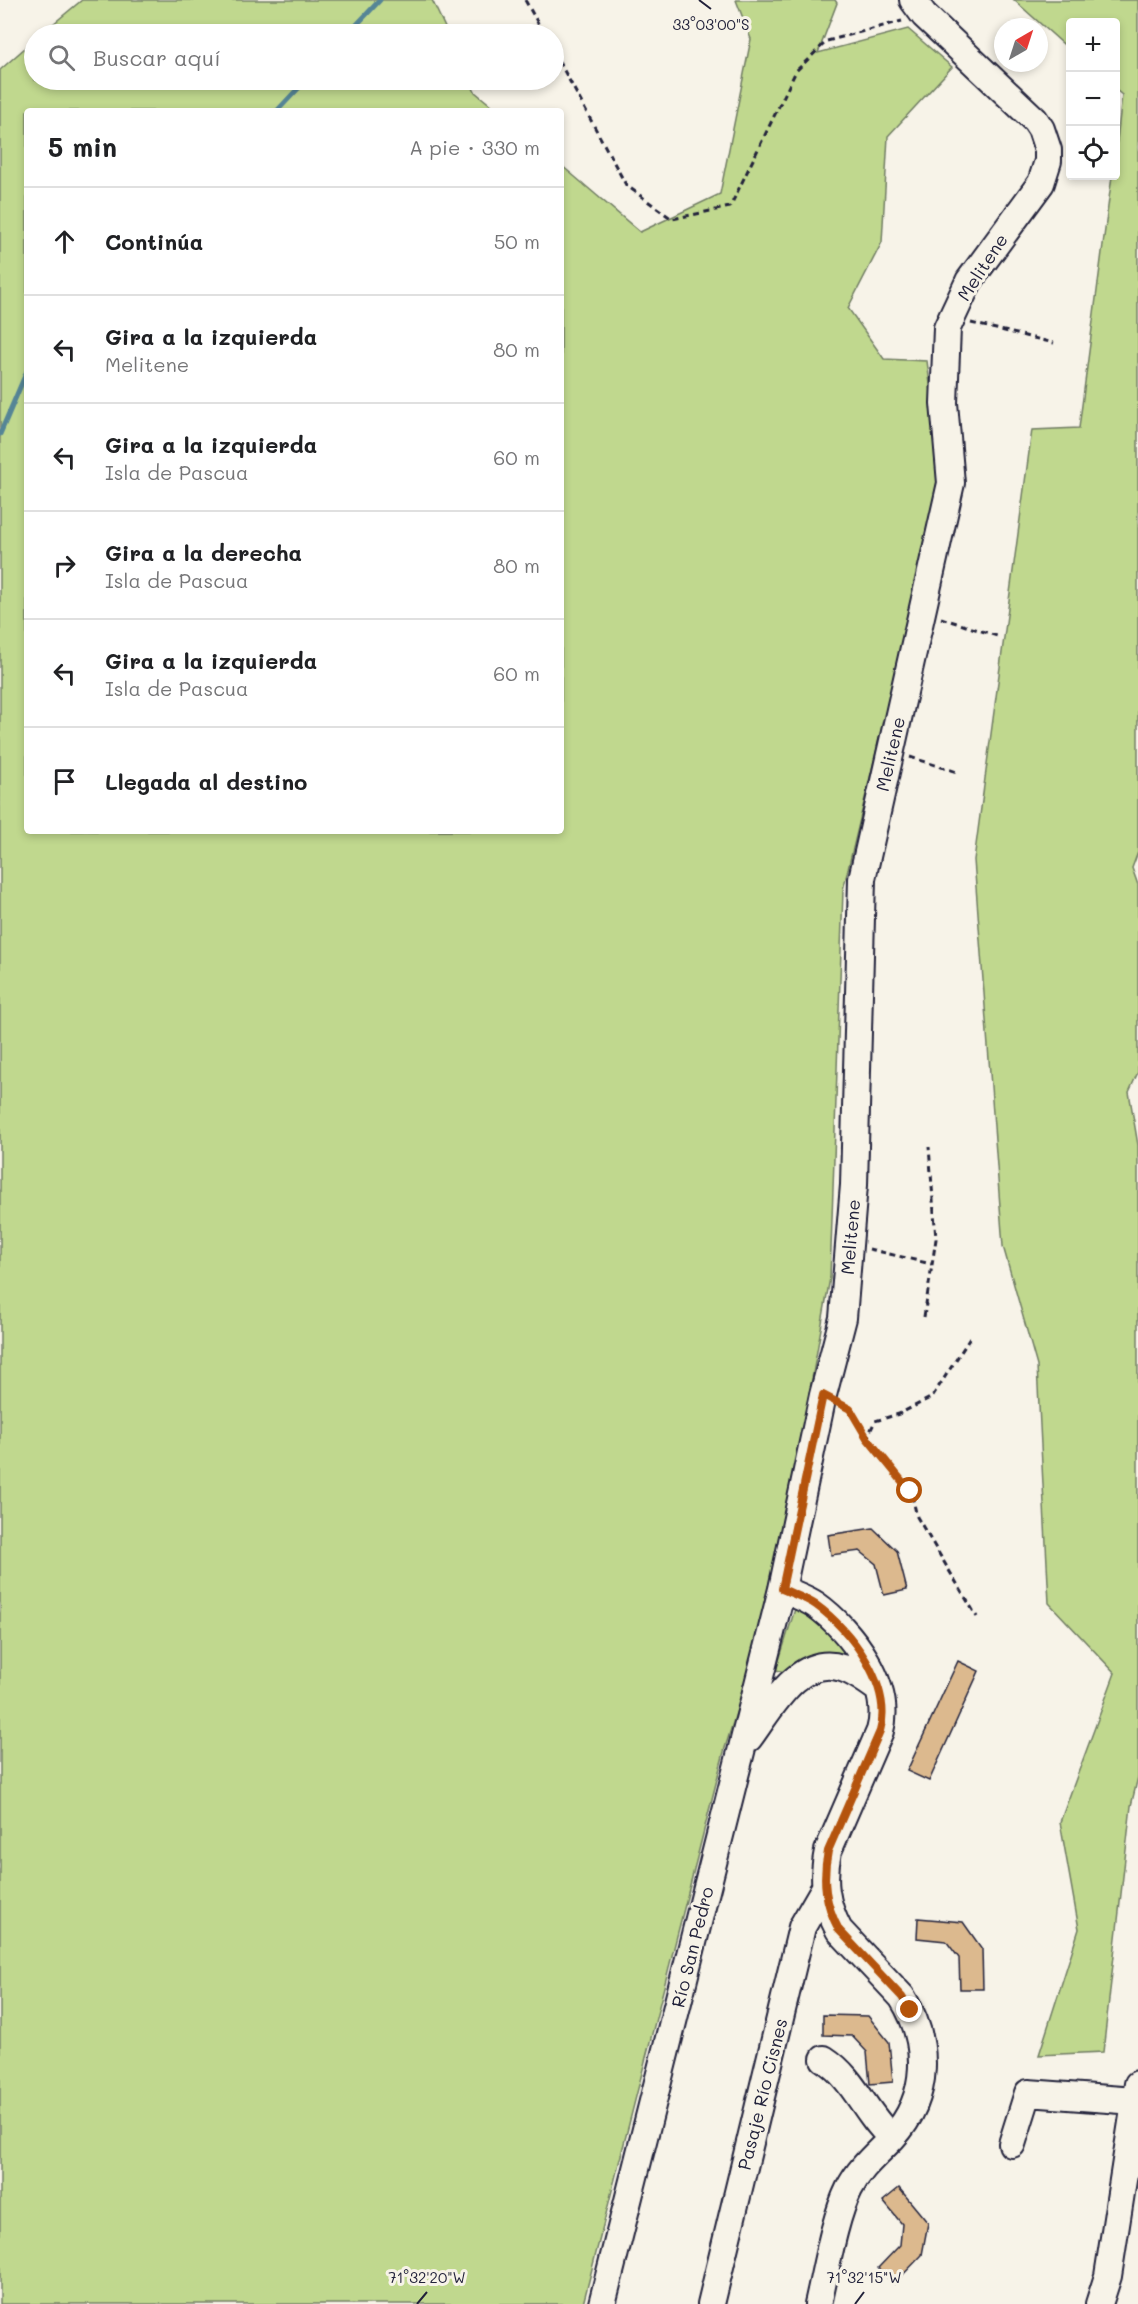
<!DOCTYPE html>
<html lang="es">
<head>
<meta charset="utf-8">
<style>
	:root { --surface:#fff; --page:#f6f6f6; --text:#202124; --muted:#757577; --line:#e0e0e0 }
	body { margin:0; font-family:Mali,sans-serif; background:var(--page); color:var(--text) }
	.controls { position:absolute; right:18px; top:18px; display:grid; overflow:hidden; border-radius:6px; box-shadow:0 3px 9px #0003 }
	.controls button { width:54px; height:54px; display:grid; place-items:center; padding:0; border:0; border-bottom:2px solid var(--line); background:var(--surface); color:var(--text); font:30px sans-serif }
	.compass { position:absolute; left:994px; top:18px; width:54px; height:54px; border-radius:50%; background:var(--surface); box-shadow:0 3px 9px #0003; rotate:39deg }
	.stop { position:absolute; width:18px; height:18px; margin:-14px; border:4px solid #b45309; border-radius:50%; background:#fff }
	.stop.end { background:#b45309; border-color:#fff; box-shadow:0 2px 6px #0008 }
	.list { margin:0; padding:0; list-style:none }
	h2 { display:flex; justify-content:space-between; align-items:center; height:78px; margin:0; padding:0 24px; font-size:26px }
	h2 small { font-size:20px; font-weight:400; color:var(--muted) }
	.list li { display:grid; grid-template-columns:39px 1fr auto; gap:18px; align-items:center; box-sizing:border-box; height:108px; padding:0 24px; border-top:2px solid var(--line) }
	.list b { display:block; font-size:22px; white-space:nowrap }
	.list p { margin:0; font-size:20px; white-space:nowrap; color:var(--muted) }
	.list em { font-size:20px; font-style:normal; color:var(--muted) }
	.icon { flex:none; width:33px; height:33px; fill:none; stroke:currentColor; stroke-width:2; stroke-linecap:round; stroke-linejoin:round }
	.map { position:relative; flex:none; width:1138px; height:2304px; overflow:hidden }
	.search { position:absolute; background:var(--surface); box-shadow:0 3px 9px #0003; left:24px; top:24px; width:540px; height:66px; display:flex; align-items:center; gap:15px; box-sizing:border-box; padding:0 21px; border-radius:33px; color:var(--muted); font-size:22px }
	.panel { position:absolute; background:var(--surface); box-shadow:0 3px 9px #0003; left:24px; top:108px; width:540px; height:726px; border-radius:6px }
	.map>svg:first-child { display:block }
	.green { fill:#c0d88e; stroke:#717d64; stroke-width:1.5 }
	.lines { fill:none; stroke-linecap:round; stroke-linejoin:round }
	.stream { stroke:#558596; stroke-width:5 }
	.building { fill:#dcb98e; stroke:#22223b; stroke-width:1.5 }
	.minor-casing { stroke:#22223b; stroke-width:30 }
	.path { stroke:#22223b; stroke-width:3; stroke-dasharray:6 4.5; stroke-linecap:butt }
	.minor { stroke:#f7f3e8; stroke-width:26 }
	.route { stroke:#b45309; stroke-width:8 }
	.ticks { fill:none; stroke:#22223b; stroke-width:2 }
	.labels { text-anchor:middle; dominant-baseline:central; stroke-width:6; stroke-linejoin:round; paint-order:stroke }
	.street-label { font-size:18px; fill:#22223b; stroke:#f7f3e8 }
	.ticks-label { font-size:15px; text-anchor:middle; fill:#22223b; stroke:#f7f3e8; stroke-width:6; stroke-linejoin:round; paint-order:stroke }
</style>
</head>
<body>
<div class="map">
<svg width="1138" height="2304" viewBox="0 0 1138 2304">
	<rect width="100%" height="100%" fill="#f7f3e8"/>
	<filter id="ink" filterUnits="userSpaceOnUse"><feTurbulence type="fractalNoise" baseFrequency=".0167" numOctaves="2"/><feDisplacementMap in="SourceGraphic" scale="12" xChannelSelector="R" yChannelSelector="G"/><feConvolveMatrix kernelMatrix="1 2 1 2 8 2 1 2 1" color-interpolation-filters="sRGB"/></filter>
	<g filter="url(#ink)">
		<path class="green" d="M82,0h350l16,34h-407z
			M736,0h99l2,3 -19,50 90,-24 44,38 -64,69 -6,106 -34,66 36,51 43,2 15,116 -99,413 -13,388 -18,101 -42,226 -45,143 -142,556h-583v-2234l34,-30v40h435l6,12 23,19h-471v720h534v-666l79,67 80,-38 31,-155z
			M1014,0h124v852l-6,16 6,17v187l-9,20 9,53v632l-7,29 -28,246 -64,3 40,-126 -19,-107 55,-149 -66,-70 -12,-237 -34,-120 -29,-386 58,-430 47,-2 33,-252h4v-26l6,-55 -6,-5v-68h-46v28z
			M795,1609l16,5 29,24 6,22 -34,-5 -27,17 -9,-2z"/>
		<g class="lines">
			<path class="stream" d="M348,34l32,-34
				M277,111l29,-31
				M0,434l27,-63"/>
		</g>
		<path class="building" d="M873,1528l24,23 10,39 -23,5 -8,-31 -16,-13 -29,4 -3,-20z
			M958,1661l21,10 -50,110 -22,-10z
			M918,1918l45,4 19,27 1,40h-23l-1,-31 -13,-17 -29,-3z
			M823,2015l45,1 21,26 4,40 -23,2 -3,-32 -15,-16 -29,-1z
			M899,2188l29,35 -6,32 -28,29 -16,-16 22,-23 2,-21 -19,-23z"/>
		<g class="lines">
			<defs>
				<path id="minor" d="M782,1589c11,5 24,9 34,16 35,25 77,81 64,126l-52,120c-6,29 -3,53 11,79l63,67c28,44 28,100 -9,140 -16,17 -33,30 -44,52 -15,30 -23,81 -31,115
					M749,1738c21,-28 50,-85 93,-70 13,4 25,13 36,21
					M824,2059c31,20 41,55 68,79
					M1012,2144l16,-51 107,8
					M602,2304l180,-715 41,-194 20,-77 11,-133 8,-306 89,-396 -7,-80 3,-75 22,-47 72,-98 7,-22v-11l-7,-21 -6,-9 -111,-105 -11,-15
					M711,2304l91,-377 22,-38
					M1099,2304l9,-28 30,-192"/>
			</defs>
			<use href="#minor" class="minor-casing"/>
			<path class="path" d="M525,0l19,34
				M554,52l72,133 46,34 58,-12 66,-136 31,-30 75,-20
				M971,323l83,20
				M941,618l56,18
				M910,757l50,16
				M869,1249l62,15
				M924,1317l12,-78 -7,-92
				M841,1404l9,5 17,29 8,-17 24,-7 33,-17 38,-59
				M867,1438l44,53 6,26 60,100"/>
			<use href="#minor" class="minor"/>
		</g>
	</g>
	<g class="lines" filter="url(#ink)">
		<path class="route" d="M910,2010l-8,-13 -63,-67c-14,-26 -17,-50 -11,-79l52,-120c13,-45 -29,-101 -64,-126 -10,-7 -23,-11 -34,-16l41,-194 27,14 17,29 43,53"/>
	</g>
	<path class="ticks" d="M699,0l12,9M417,2304l10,-12M855,2304l9,-12"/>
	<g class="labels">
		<g class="street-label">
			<text transform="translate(982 267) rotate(-57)">Melitene</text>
			<text transform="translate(890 754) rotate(-77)">Melitene</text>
			<text transform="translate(850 1237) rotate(-85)">Melitene</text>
			<text transform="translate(692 1947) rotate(-76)">Río San Pedro</text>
			<text transform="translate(762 2094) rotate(-76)">Pasaje Río Cisnes</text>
		</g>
	</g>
	<g class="ticks-label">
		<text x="711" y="30">33°03'00"S</text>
		<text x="427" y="2283">71°32'20"W</text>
		<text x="864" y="2283">71°32'15"W</text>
	</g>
</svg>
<div class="controls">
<button>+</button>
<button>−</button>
<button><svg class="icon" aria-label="locate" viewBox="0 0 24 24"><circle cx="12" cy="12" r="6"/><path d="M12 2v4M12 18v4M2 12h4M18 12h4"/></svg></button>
</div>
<svg class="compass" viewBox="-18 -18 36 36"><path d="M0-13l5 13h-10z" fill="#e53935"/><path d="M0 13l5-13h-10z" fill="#757577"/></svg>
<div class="stop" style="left:910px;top:1491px"></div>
<div class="stop end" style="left:910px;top:2010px"></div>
<div class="search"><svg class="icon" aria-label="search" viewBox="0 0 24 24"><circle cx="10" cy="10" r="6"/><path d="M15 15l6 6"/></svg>Buscar aquí</div>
<section class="panel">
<h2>5 min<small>A pie · 330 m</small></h2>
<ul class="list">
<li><svg class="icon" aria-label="ahead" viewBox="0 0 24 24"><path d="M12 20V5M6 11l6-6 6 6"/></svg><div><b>Continúa</b></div><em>50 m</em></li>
<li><svg class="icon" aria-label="left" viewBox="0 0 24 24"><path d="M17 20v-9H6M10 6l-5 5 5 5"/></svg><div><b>Gira a la izquierda</b><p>Melitene</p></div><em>80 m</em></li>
<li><svg class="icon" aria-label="left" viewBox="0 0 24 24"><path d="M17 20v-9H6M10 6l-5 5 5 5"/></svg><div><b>Gira a la izquierda</b><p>Isla de Pascua</p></div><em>60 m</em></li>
<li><svg class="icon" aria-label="right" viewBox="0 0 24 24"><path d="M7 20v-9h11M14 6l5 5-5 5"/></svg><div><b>Gira a la derecha</b><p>Isla de Pascua</p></div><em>80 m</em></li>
<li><svg class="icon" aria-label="left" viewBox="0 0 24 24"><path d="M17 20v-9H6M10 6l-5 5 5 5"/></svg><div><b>Gira a la izquierda</b><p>Isla de Pascua</p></div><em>60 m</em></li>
<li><svg class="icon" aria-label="arrive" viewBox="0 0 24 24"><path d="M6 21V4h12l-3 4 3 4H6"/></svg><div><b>Llegada al destino</b></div></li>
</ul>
</section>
</div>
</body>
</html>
